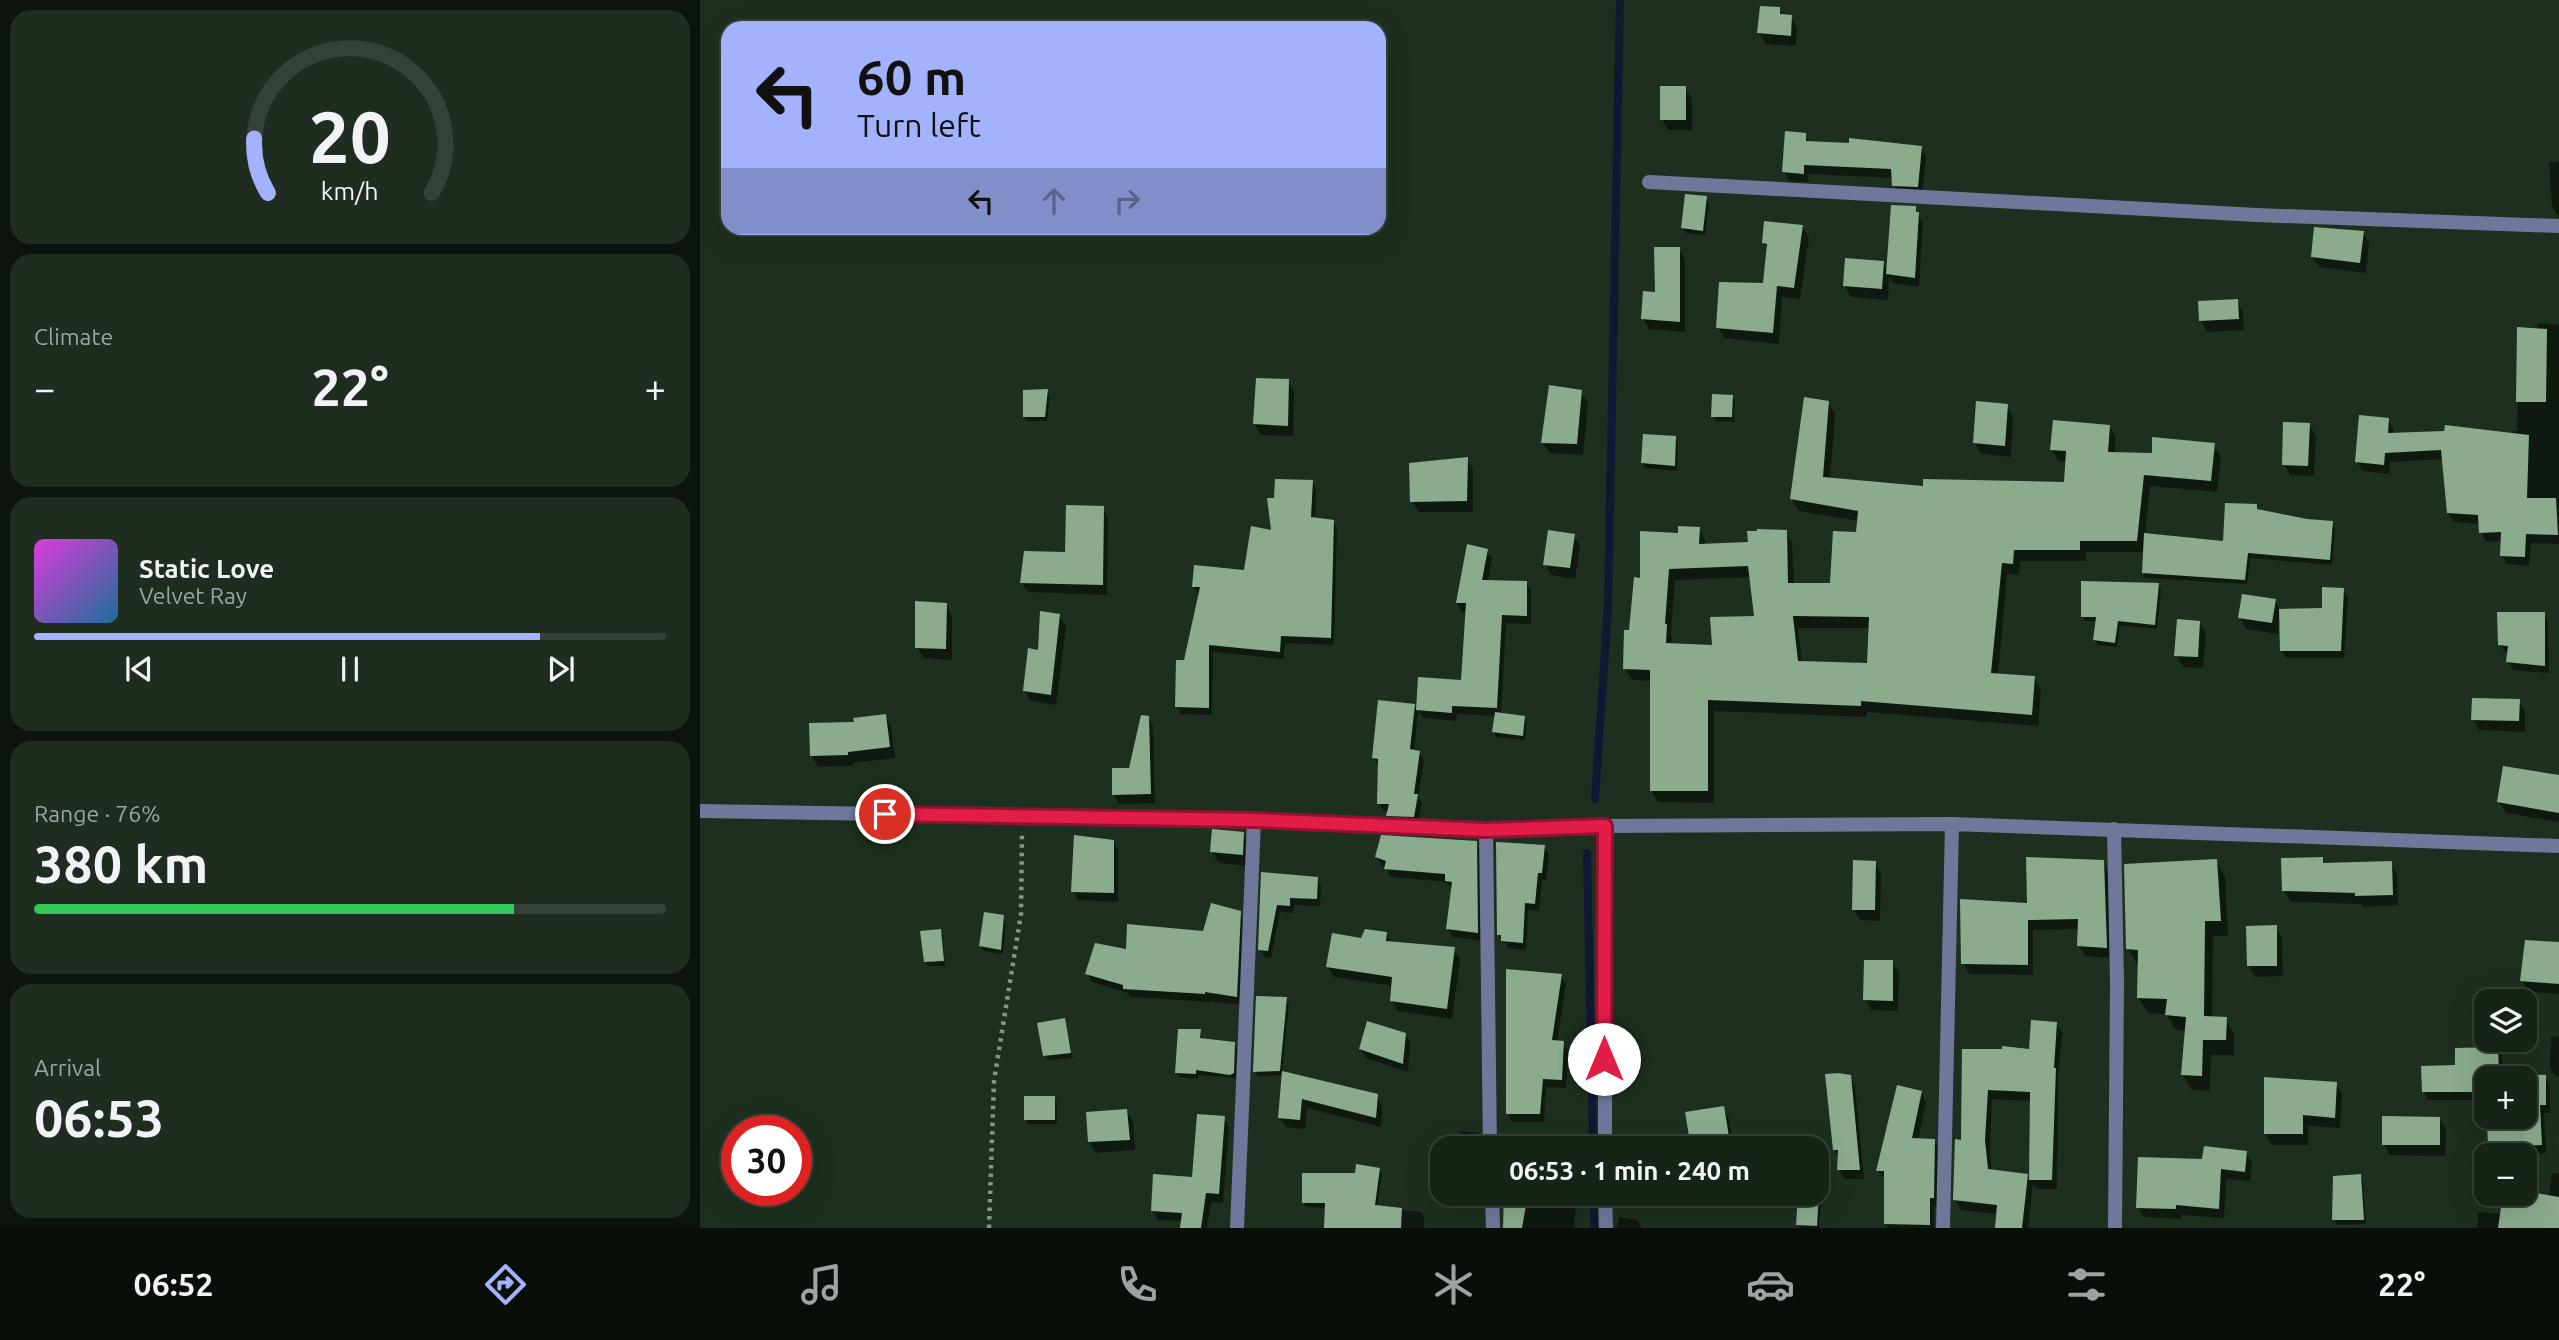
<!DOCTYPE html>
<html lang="en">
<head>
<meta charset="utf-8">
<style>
	:root { --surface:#162417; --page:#1f2c20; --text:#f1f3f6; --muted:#9ea4a1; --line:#354136; --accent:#a2b2fd }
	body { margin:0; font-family:Ubuntu,sans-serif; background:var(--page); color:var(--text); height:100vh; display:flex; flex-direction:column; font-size:26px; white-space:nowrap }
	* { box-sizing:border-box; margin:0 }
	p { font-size:23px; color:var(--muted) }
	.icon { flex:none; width:38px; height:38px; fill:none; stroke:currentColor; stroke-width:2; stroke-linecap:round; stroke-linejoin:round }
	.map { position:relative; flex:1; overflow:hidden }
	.details { display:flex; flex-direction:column; gap:10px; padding:10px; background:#0c140d; width:700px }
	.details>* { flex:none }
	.banner { position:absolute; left:21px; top:21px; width:665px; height:214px; border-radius:21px; box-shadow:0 7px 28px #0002,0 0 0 2px var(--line); background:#a2b2fd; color:#111; overflow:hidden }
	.tools { position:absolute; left:1774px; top:989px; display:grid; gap:14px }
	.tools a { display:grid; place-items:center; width:63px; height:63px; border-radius:14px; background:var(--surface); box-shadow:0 7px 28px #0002,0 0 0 2px var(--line); font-size:35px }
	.speed { position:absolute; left:21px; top:1115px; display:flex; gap:14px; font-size:35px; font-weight:700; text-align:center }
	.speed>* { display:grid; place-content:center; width:91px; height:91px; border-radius:50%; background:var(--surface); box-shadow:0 7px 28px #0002,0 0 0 2px var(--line); line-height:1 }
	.speed .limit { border:10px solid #d22; background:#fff; color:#111 }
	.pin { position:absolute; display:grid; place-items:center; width:60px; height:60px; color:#fff; margin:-30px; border:4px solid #fff; border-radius:50%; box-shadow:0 2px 7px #0007 }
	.me { position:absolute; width:77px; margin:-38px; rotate:0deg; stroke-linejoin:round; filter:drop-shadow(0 0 5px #0008) }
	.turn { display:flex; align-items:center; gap:24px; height:147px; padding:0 21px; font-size:32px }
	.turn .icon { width:91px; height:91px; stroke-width:2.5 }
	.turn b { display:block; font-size:49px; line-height:60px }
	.lanes { display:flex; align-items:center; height:66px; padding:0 21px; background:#0003; justify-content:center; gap:35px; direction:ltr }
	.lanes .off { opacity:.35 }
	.big { font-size:52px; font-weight:700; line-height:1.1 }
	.details .widget { flex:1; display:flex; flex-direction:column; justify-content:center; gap:10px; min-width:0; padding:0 24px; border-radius:21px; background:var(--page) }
	.details .dial { align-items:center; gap:0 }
	.dial svg { height:182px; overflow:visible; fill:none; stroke:var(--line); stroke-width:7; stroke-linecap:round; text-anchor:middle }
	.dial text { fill:var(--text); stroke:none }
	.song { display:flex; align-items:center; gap:21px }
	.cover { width:84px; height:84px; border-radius:10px; background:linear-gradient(135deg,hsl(300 70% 55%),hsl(200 70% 35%)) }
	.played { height:7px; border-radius:4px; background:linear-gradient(90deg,var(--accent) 80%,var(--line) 80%) }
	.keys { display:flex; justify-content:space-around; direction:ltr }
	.heat { display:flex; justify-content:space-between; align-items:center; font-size:38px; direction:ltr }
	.charge { height:10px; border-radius:5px; background:linear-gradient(90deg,#34c759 76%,var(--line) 0) }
	.trip { position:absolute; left:730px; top:1136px; width:399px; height:70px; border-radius:21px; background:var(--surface); box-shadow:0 7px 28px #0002,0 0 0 2px var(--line); font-weight:700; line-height:70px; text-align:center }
	.menu { display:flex; height:112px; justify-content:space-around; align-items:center; background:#090e09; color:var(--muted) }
	.menu .icon { width:49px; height:49px }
	.menu .on { color:var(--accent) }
	.menu b { font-size:32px; color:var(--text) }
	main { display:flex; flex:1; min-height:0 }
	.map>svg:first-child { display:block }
	.shadow { fill:#0007; fill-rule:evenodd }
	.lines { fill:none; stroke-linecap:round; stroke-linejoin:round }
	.stream { stroke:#121735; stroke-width:8 }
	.building { fill:#8aac8d; fill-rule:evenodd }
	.path { stroke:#869587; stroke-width:4.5; stroke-dasharray:3.5 5; stroke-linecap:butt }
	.minor { stroke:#6f789a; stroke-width:14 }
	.route-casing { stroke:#92132f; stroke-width:18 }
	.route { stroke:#e11d48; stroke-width:12 }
</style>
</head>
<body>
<main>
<section class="details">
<div class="widget dial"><svg viewBox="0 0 100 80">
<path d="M14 69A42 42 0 1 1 86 69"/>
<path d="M14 69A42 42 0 0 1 8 45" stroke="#a2b2fd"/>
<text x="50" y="56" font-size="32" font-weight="700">20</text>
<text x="50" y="72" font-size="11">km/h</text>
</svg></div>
<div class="widget"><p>Climate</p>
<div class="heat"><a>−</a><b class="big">22°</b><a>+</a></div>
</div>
<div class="widget">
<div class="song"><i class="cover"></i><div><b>Static Love</b><p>Velvet Ray</p></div></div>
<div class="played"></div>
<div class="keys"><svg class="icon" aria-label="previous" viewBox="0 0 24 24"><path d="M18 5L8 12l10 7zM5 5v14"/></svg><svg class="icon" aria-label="pause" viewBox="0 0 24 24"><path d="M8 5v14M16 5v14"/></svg><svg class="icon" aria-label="next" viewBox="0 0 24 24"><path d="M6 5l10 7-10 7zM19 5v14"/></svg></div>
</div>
<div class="widget"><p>Range · 76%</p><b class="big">380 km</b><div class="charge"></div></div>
<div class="widget"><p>Arrival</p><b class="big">06:53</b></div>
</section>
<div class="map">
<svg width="1859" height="1228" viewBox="0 0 1859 1228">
	<rect width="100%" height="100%" fill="#1d301f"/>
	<path class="shadow" d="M1079,9L1083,16L1091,17L1097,28L1096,46L1066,44L1059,33Z
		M985,88L992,99V130H968L962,119Z
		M1105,135L1110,143L1221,148L1226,157L1222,196L1199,195L1194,185V178L1109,174L1108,182L1089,181L1084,171Z
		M1859,161V216L1858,217L1852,206L1849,162Z
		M1006,198L1009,203L1005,235L986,233L983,228Z
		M1215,208L1223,223L1219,287L1193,283L1189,277L1188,300L1151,297L1145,286L1183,262L1188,271Z
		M1102,227L1109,238L1100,299L1082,297L1079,344L1024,338L1018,327L1064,285L1068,250L1064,243Z
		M1663,232L1669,243L1666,273L1619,267L1612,256Z
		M979,249L985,259V332L949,329L943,318Z
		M1537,301L1543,312L1544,330L1507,332L1501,321Z
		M1838,323L1859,325V544L1831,543L1829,566L1807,564L1802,555V541L1786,542L1781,532L1780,524L1754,522L1748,513L1744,459L1690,462L1689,474L1662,471L1657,461L1688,420L1694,429L1693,434L1812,435V431H1817L1819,329L1837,330Z
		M588,381L594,392L593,436L561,435L555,424Z
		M347,391L350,396L347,421H327L324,416Z
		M881,392L888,403L883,455L850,453L843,443Z
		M1032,396L1035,401L1034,422L1016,421L1013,416Z
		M1128,402L1135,414L1130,480L1225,488L1366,484L1367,462L1359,461L1352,450L1409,426L1416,438L1414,454L1453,455L1514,445L1521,457L1517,492L1450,486L1445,535L1525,543L1556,506L1559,511L1632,523L1635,528L1632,565L1550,558L1547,584L1446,578L1443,573L1444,552H1386V561H1320L1319,575L1307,574L1298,675L1334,678L1341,690L1338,726L1167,712L1166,717L1014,711V803L958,802L952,791V681L932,680L925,668L941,580L980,535L999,528L1005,540V545L1049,544L1086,531L1092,543L1094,585H1131L1157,534L1159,521L1099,511L1092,499ZM1051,577L1055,618L1013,647L973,645L971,633L975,580ZM1098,628H1171L1169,665L1102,663Z
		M1307,406L1313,417L1311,457L1281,454L1275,443Z
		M1609,425L1616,436L1614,476L1590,475L1584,464Z
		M975,438L978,443L977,471L945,468L942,463Z
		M767,459L773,470V512H719L712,501Z
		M612,482L616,489L615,519L633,522L637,529L634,645L585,643L583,659L513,652L512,715L481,714L477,707L501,594H498L493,586L546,572Z
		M403,508L408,518L407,595L328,592L322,583L367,553Z
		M874,535L880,546L875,579L851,575L845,564Z
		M768,547L787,551L792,559L788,582L826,583L831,591V624L806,623L801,715L824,717L827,722L825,740L797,737L794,732L796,716L757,714L756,721L723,718L718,711L714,751L719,752L724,760L718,798L722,803L718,824L692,823L688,816L689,811H683L678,803V765L674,758L714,706L718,712L720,679L763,682L767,611L762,612L757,603Z
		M1458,584L1461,589L1457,629L1420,625L1417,647L1398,645L1395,640L1397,621H1385L1383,616Z
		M1643,590L1648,598L1644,658H1586L1582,651L1581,625L1579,624L1578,634L1546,629L1540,618L1575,600L1580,610L1623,609Z
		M246,605L252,616V660L223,658L217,647Z
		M1844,614L1848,621L1849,673L1813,670L1808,662L1809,653L1805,652L1800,644Z
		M359,616L366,627L356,705L331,701L324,690L340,652Z
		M1499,622L1506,633L1503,668L1483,667L1476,655Z
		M1819,701L1825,712V732L1779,730L1773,719Z
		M185,715L191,726L195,758L153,763V766L118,767L112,756L156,724Z
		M448,717L453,726L455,803L419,804L414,795L431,770Z
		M1859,777V822L1806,813L1799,802Z
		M543,834L549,845L548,866L519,863L512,852Z
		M413,841L418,850V902L378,900L373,891Z
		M775,842L781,851L782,941L753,937L747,928L752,890L747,882L691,877L686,867L682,866L677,857Z
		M844,847L849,855L846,880H842L839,911L828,910L826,950L808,948L799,934Z
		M1622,859L1625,865L1691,863L1697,874L1698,905L1663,907L1661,904L1591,902L1584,891Z
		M1516,861L1525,876L1528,936H1513L1512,1018H1525L1534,1034V1055H1511L1510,1091L1492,1090L1483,1075L1487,1031L1476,1030L1466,1014L1448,1013L1439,998V965L1437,964L1428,949Z
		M1403,862L1409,873L1412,958L1385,956L1379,946V929L1333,930V975L1269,974L1263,963L1329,905Z
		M1175,863L1181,874L1180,921L1160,920L1154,909Z
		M563,874L617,879L621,886L620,906L594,905L593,913L580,912L571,958L564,957L560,949Z
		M539,913L545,922L541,1005L509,1001V1002L430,997L428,993L392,982L387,973L427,951L504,933Z
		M303,917L306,922L303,954L284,951L281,946Z
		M1576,927L1582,938L1583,976L1555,977L1549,966Z
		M240,931L243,936L245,966H228L225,961Z
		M686,933L692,943L754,949L760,959L752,1019L698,1011L692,1001L693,986L634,977L628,967L663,940Z
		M1859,944V994L1829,992L1822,981Z
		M1192,962L1199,973L1198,1011L1171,1010L1165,999Z
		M808,971L861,975L866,984L857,1042L863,1043L868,1051L866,1088L846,1087L844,1122H812L808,1114Z
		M586,999L589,1004L582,1072L677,1096L682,1106L681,1127L607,1108L605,1129L586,1127L580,1118L584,1075L558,1076L555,1071Z
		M364,1019L373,1058L348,1060L345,1055Z
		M1356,1023L1362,1033L1358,1076L1357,1189H1336L1333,1183L1328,1228H1297L1298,1214L1261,1210L1255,1200L1263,1142V1051H1331ZM1292,1099L1331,1101L1330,1181L1327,1175L1292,1171L1290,1151Z
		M500,1031L502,1040L534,1044L537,1049L536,1078L498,1075V1079L479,1077L476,1072Z
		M705,1034L710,1043L708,1072L666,1058L660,1049Z
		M1851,1036L1859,1037V1077L1855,1076L1850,1067Z
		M1797,1049L1802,1057L1803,1076L1845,1077L1850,1085V1113H1844L1846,1153L1795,1155L1790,1146L1825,1116V1078H1787V1100H1728L1724,1092L1756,1067Z
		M1149,1077L1155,1087L1164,1179H1144L1139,1169V1157L1134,1149Z
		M1636,1084L1642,1095L1640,1128L1608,1126V1145H1572L1565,1134Z
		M1221,1092L1226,1102L1218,1140L1234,1141L1240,1150L1238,1207L1234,1206V1228H1188L1185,1224L1186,1180L1178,1171Z
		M354,1098L357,1103V1124H328L325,1119Z
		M1023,1108L1029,1119L1034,1148H993L987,1114Z
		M427,1111L433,1122L435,1150L396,1153L389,1142Z
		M524,1118L529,1127L523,1203L511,1202L507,1228H482V1221L458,1220L453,1211L494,1179Z
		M1739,1118L1746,1129L1745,1156L1690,1155L1684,1144Z
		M760,1131L778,1133L781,1138L780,1148H758Z
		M1546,1152L1552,1162L1550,1181L1526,1179L1524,1218L1481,1215V1219L1444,1217L1438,1207L1504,1161Z
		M679,1169L682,1174L677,1207L721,1212L724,1217V1228H626V1208L606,1207L603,1202L656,1175Z
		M1852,1173L1859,1174V1228H1777L1778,1212L1802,1214L1805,1194L1825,1193L1849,1197Z
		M1661,1176L1663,1181L1666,1224L1637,1225L1634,1220Z
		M1116,1192L1121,1197L1119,1228H1100L1098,1225L1100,1194Z
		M806,1194H877L874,1228H803Z
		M919,1217L937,1220L942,1228H917Z"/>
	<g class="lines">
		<path class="stream" d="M895,799L908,606L920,0
			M887,853L893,1148
			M894,1194V1228"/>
	</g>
	<path class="building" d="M1060,6L1080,7V14L1092,15L1091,36L1057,33Z
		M960,86H986V120H960Z
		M1085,131L1106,133V141L1149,143V138L1222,146L1218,187L1192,186L1191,169L1104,165V174L1082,172Z
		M985,194L1007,196L1003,231L981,228Z
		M1191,205L1216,206V212H1219L1215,278L1186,274Z
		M1064,221L1103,225L1094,288L1077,286L1073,333L1016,328L1019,282L1063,283L1067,244L1062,243Z
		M1614,227L1664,231L1660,263L1611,257Z
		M954,247H980V322L941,319L943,291L955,292Z
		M1145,258L1184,261L1182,289L1143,286Z
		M1538,299L1539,319L1499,321L1498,301Z
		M1817,327L1847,329L1846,402H1816Z
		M556,378L589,379L588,426L553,424Z
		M849,385L882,390L877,444L841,443Z
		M348,389L345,417H323V390Z
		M1012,394L1033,395L1032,417H1011Z
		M1104,397L1129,401L1123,477L1223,486V479L1364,482L1366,451L1350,450L1353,420L1410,425L1408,452L1452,453V437L1515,443L1511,481L1444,475L1437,541H1380V550H1314L1313,564L1302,563L1291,673L1335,676L1332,715L1161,701V706L1008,700V791H950V670L923,669L924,630H929L934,577L940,578V531L978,533V526L1000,527L999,544L1048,542L1047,531H1057V529L1087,530L1088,583H1130L1133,531L1156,532L1158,511L1090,499ZM1048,566L1054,616L1010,617L1012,645L966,643L967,624H965L969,569ZM1093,616L1169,617L1167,663L1098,661Z
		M1276,401L1308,404L1305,446L1273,443Z
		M1659,415L1689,418L1688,433L1744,431L1745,425L1829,435L1827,498H1856L1858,535L1826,534L1825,557L1800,556L1801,532L1779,533L1778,515L1747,513L1741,450L1685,453L1684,465L1655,462Z
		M1583,422L1610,423L1608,466L1582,465Z
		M943,434L976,436L975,466L941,463Z
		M768,457L767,501L710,502L709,463Z
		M575,479L613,480L611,517L634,520L631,638L581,636L580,652L509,645V708L475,707L476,660H484L500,587H492L494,565L544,570L551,526L571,530L567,498H574Z
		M1525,503L1557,504V509L1607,519L1633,521L1630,560L1548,553L1545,580L1442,573L1444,533L1523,541Z
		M366,505L404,506L403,585L320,583L324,551L365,552Z
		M848,530L875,534L870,568L843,565Z
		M767,544L788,549L782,580L827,581V616L802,615L797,708L752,706V713L716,710L718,677L761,680L766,603H756Z
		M1381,581L1459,583L1455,625L1418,621L1415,643L1393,640L1396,617H1381Z
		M1622,587L1644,588L1641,651H1580L1579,609L1622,608Z
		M1542,594L1576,599L1572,623L1538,618Z
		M215,601L247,603L246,649L215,648Z
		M340,611L360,614L351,695L323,691L328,648L338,650Z
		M1797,612H1845V666L1806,662L1808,646L1798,645Z
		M1477,619L1500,621L1498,657L1474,656Z
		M1772,698L1820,699L1819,721L1771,720Z
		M678,700L715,704L710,749L720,751L714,794H718L714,817L686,816L689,804H677L678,759L672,758Z
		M795,712L825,716L823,736L792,732Z
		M186,714L190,747L148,752V755L110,756L109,723L154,722L153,718Z
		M441,715L449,716L451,794L412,795V768H429Z
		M1803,766L1859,775V813L1797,802Z
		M512,829L544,832L543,855L510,852Z
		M374,835L414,840V893L371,892Z
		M681,835L777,841L778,933L746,929L752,882L745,881V874L684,869L686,861L675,857Z
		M796,842L845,845L842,873H838L835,904L825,903L823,943L801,941V935H797Z
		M1326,857L1404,860L1407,948L1377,946L1378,919L1328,920V965L1261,964L1260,899L1327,903Z
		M1623,857V863L1692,861L1693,895L1655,896V893L1582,891L1581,858Z
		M1517,859L1521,921H1505L1504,1016L1527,1017L1526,1040H1503L1502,1076L1481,1075L1486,1017L1465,1015L1467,999L1437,998L1438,950L1426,949L1424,864Z
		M1153,860L1176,861L1175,910H1152Z
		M561,872L618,877L617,899L590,898V906L577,905L568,951L558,950Z
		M511,903L541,911L537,997L505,992V994L423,989V985L385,974L395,943L426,949L427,924L503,931Z
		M284,912L304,915L301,950L279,946Z
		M1577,925V966H1547L1546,926Z
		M241,929L244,961L224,962L220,931Z
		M665,929L687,932L686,941L755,947L747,1009L690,1001L692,977L626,967L632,933L661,938Z
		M1825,940L1859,942V984L1820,981Z
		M1164,960H1193V1001L1163,1000Z
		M806,969L862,974L852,1040L864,1041L862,1080L843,1079L840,1114H806Z
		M556,996L587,997L580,1071L553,1072Z
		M365,1018L371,1053L343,1056L337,1023Z
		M1331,1020L1357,1022L1354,1068H1356L1352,1180H1329L1330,1092L1288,1090L1285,1140L1288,1169L1328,1174L1322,1228H1295L1297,1205L1253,1200L1255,1139L1261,1140L1262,1049H1302V1046L1329,1049Z
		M667,1021L706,1033L703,1064L659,1049Z
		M478,1029H501L500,1038L535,1042L534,1073L530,1075L496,1070V1074L475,1073Z
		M1798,1047L1799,1074L1846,1075V1105H1840L1842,1145L1788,1147L1786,1092H1722L1721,1066L1755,1065V1048ZM1787,1078H1825V1116H1787Z
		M582,1071L678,1094L676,1118L602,1099L600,1120L578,1118Z
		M1138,1073L1151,1075L1160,1170H1137L1138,1150H1133L1125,1074Z
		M1564,1077L1637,1082L1635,1118L1603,1115V1134H1564Z
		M1197,1085L1222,1091L1212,1138L1235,1139L1234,1198H1230V1225L1184,1224V1171H1176Z
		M324,1096H355V1120H324Z
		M1024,1106L1030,1143L991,1148L985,1112Z
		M427,1109L430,1140L388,1142L386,1112Z
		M497,1114L525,1116L519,1194L506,1193L501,1228H480L482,1213L451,1211L453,1174L492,1177Z
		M1682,1116L1740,1117V1145H1682Z
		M1504,1146L1547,1151L1545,1172L1521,1169L1519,1209L1476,1205V1209L1436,1208L1438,1157L1502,1159Z
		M656,1164L680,1168L675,1205L702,1208L701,1228H624L625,1203H602V1173H655Z
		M1661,1174L1664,1220H1632L1633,1176Z
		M1825,1191L1859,1197V1228H1798L1803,1194H1825Z
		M804,1194H828L822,1228H803Z
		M1098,1194H1119L1117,1226L1096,1225Z"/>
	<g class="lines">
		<path class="path" d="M289,1228L294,1081L321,914L322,834"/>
		<path class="minor" d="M949,182L1556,215L1859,226
			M0,811L554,820L786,830L905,826L1252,824L1859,846
			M905,826V1148
			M1414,829L1417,982L1415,1228
			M786,830L790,1148
			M792,1194L793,1228
			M905,1194L906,1228
			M537,1228L554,820
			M1243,1228L1252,824"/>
	</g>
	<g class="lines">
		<defs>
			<path id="route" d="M185,814L554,820L786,830L905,826L904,1059"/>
		</defs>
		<use href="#route" class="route-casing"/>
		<use href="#route" class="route"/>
	</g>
</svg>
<div class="tools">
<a><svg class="icon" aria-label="layers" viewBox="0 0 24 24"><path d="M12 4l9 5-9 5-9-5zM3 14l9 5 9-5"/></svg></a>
<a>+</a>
<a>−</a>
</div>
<div class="speed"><div class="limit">30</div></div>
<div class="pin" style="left:185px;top:814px;background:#d93025"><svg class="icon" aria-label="arrive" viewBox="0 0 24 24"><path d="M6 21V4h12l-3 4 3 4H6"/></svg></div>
<svg class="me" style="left:904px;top:1059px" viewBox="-20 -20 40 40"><circle r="19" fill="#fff"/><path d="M0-13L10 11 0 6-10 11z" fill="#e11d48"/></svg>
<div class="trip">06:53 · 1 min · 240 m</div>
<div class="banner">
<div class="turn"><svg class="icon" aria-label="left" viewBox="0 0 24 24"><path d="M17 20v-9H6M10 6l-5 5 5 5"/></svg><div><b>60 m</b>Turn left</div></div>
<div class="lanes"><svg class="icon" aria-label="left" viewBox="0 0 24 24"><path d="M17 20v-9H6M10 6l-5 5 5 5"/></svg><svg class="icon off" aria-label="ahead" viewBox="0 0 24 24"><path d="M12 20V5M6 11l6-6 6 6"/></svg><svg class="icon off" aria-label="right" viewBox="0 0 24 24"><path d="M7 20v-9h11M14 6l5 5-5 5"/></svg></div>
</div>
</div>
</main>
<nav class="menu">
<b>06:52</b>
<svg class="icon on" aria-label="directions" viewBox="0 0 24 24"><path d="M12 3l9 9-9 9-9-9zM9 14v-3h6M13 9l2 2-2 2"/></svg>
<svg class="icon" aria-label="music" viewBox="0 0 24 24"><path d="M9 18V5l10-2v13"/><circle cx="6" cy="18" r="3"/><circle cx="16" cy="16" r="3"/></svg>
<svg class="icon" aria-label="phone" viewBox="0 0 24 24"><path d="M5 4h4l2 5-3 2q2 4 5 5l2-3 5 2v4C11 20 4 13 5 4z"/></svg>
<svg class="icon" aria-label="climate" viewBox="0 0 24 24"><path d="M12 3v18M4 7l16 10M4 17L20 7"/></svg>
<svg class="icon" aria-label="car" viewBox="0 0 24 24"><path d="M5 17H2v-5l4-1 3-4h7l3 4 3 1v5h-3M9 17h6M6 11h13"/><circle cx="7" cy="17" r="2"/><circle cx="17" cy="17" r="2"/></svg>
<svg class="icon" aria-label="filters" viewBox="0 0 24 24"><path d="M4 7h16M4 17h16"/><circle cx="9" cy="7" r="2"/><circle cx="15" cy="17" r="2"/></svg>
<b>22°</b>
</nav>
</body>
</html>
